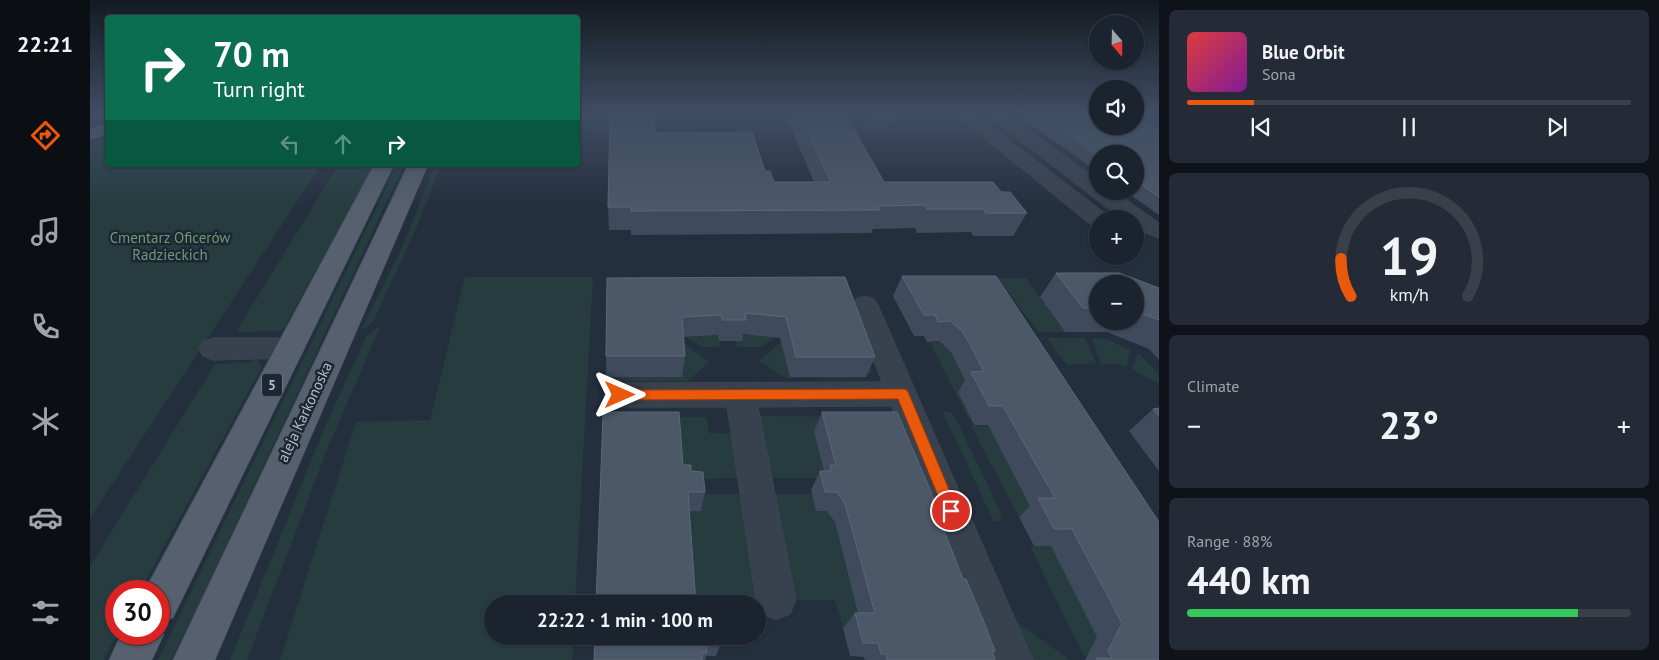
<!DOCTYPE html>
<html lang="en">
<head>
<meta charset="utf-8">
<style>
	:root { --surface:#1b232e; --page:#242b36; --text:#f1f3f6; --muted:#a0a4aa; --line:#39404a; --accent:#ea580c }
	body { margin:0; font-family:"PT Sans",sans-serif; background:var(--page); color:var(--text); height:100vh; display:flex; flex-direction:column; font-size:19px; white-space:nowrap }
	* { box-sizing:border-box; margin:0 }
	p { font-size:16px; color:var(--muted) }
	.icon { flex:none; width:28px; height:28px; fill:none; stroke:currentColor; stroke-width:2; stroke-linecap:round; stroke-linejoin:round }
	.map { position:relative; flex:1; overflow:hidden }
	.sheet { display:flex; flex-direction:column; gap:10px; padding:10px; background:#0f1319; width:500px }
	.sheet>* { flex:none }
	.hud { position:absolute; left:15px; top:15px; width:475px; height:152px; border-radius:5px; box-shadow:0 1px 4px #0004,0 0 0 1px var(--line); background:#0b6e4f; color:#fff; overflow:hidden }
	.needle { width:32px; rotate:160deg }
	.fabs { position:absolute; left:999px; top:15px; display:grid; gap:10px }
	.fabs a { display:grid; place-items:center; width:55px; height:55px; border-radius:50%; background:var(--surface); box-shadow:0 1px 4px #0004,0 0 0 1px var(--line); font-size:25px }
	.speed { position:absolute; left:15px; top:580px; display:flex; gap:10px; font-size:25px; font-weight:700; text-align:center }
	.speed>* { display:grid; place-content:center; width:65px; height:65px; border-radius:50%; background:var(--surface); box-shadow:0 1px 4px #0004,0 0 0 1px var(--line); line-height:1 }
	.speed .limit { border:8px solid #d22; background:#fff; color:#111 }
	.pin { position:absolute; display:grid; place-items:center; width:42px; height:42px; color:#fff; margin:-21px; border:2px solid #fff; border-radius:50%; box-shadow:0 1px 5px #0007 }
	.me { position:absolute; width:55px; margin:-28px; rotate:90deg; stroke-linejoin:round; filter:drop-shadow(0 0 4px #0008) }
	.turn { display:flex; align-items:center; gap:18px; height:105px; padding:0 25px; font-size:22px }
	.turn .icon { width:65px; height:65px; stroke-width:2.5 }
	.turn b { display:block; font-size:35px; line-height:42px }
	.lanes { display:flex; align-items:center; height:48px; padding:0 25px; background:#0003; justify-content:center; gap:25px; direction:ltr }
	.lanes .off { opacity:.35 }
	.big { font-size:38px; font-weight:800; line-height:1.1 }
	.sheet .widget { flex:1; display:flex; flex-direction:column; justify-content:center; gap:8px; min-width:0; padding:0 18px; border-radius:8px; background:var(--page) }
	.sheet .dial { align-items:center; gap:0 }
	.dial svg { height:130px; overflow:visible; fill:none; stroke:var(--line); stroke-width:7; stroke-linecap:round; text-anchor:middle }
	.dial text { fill:var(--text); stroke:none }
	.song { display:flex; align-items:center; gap:15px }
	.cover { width:60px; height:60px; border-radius:8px; background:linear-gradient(135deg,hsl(0 70% 55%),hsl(290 70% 35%)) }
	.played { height:5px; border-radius:2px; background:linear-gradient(90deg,var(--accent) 15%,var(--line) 15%) }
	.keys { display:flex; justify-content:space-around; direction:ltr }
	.heat { display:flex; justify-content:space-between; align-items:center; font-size:28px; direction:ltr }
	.charge { height:8px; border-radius:4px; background:linear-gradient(90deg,#34c759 88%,var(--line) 0) }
	.trip { position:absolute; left:394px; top:595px; width:282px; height:50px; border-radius:25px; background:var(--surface); box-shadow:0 1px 4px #0004,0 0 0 1px var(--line); font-weight:800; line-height:50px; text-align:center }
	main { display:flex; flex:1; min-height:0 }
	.menu { display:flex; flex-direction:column; width:90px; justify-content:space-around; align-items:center; background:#0b0e12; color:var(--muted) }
	.menu .icon { width:35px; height:35px }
	.menu .on { color:var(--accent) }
	.menu b { font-size:22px; color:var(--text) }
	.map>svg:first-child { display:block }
	.green { fill:#263c3f }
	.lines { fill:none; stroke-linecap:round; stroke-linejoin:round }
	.minor-casing { stroke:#414a57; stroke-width:1 }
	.major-casing { stroke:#414a57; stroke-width:1 }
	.minor { fill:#38414e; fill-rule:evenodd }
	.major { fill:#56606e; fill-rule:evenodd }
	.wall { fill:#3f4b5c; fill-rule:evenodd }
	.building { fill:#4b5868; stroke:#5c6777 }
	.route { fill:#ea580c; stroke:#983908 }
	.labels { text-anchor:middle; stroke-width:5; stroke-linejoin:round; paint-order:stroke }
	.shield { fill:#1d2633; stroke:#878f9c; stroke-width:1 }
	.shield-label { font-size:14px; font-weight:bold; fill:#b4bcc9 }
	.park-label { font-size:15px; fill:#6b9a76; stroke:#1d2633 }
	.street-label { font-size:15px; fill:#b4bcc9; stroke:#1d2633 }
</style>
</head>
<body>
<main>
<nav class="menu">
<b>22:21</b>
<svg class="icon on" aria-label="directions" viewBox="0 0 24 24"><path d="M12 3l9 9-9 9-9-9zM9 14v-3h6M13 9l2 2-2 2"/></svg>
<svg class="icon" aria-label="music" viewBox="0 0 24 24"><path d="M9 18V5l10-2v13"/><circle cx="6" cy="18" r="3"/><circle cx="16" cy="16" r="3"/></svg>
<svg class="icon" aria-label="phone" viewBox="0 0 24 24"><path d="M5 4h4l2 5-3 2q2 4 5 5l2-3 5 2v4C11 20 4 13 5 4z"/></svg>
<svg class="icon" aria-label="climate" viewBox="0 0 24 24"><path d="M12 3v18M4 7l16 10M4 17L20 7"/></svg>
<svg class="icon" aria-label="car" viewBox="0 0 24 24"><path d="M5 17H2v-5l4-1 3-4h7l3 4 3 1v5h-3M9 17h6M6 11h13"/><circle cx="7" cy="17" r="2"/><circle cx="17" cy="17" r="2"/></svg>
<svg class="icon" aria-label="filters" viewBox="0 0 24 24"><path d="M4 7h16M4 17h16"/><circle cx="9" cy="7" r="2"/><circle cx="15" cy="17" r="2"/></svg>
</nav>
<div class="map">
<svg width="1069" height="660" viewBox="0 0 1069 660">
	<rect width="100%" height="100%" fill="#242f3e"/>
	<path class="green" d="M17,135L18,165H231L0,518V142Z
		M248,165H285L192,331L146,332Z
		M307,165H314L112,597L81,660H68Z
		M345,165H351L325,231L283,322L275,329L272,328L313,245Z
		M375,277H503L485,604H402V636H484L482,660H190L266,422L340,420Z
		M908,278H936L975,332H948Z
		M291,325L238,447L157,660H140L235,427L276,337Z
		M628,335L630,347H612L596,337Z
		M651,335H683L684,337L673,347H647L646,341Z
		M957,338H995L1006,363L977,365Z
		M1002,338L1018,340L1041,350L1036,367L1026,364H1011Z
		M587,339L620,362L597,381H516V377L591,375Z
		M693,340L779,361L782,373L773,378H695L669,361Z
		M840,342H853L857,349L862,351L877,384L873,403L881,418H878Z
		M1048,353L1069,374V384L1042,369Z
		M166,357L172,367L50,591H26L27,634L13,660H0V566L125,364L163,362Z
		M852,410L862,413L866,419L911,513L910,521L904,522Z
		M517,416L617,417L619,433L646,434L653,478L590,479Z
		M667,416L793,417L735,478H675Z
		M901,425L908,444L947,516L929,517L881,426Z
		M610,494H656L673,600H622V604H599L593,511L611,510Z
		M678,494H722L726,511H744C751,551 761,590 775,628H753L745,600H697Z
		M940,546H963L1009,636L1005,641L1012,656H994Z
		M921,618L980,660H939Z"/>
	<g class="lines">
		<defs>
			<path id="minor" d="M786,114H805C798,124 790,134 777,131L774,127Z
				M865,114H885L1016,214L1019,219H1008V226L1000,224Z
				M896,114H917L1008,180V191H1024L1069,223V238L1045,229V219H1032Z
				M775,296L784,299L788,305L943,660H901L801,406L668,407L706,600L700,614L686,620L672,614L666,600L637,407H530L519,404L515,395L519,386L530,383L792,382L762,305L766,299Z
				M123,338H201L211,341L215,348L211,355L201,358L123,360L113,356L109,349L113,342Z"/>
			<path id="major" d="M18,123V134L0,140V128Z
				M284,165H304L83,618L69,624L74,634L62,660H19L31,634H69V591L55,590Z
				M318,165H338L125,660H83Z"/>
		</defs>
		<use href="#minor" class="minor-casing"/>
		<use href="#major" class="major-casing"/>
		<use href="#minor" class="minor"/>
		<use href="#major" class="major"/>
	</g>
	<path class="wall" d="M699,114H755L794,182L911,192L937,213L923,236H883L881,232L827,233L825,228L783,229L781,233L541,235V230H519L518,207L565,133L675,171L684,182H724L698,120Z
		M926,114H1008L1069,130V215L1035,191H1045V154H1008V172Z
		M966,273H1029L1069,288V360L1059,349L1017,332H975L950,297ZM1008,284H1045V321H1008Z
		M812,276H906L1069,660H995L1007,637L961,546H944L929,517L940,506L898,425H884L868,392L875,380L861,352L849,341L837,342L834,336H824L803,296Z
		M755,277L785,357L776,377H700L690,338L653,334L652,341H629L628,335L593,337L595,356L592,377H516V356L517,278Z
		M1069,408V471L1039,431L1063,409Z
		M732,412L853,520L851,522L873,579L905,651L903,653L905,660H775L774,657L760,656L753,628L765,613H768L745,522L737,511H726L721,490L730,471H734L724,432Z
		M593,465L601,471L615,492L611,511H599Z
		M505,636L631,643L626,656H616L615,660H504Z"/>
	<path class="building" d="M520,114H563L565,133L662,132L675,171H680L684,182H741L709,114H755L794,182H903L911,192H920L937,213H896L893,209H837L835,205L788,206L790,210L541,211V207H518Z
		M947,114H1008V126H1045V116L1069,130V197L1045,180V154H1008V155Z
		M966,273H1029L1069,288V320L1045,311V284H1008V308H993Z
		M812,276H906L1069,522V660H1007L1006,658H1022L1018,651L1032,623L982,529H964L948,498H965L913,406H899L881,372L894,371L873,332L860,321L848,322L845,315H834Z
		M755,277L785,357H706L696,317L655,313L656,320H632L631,315L592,317L595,356H516L517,278Z
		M1069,408V416L1063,409Z
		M524,412H589L593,465H601V471L613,472L615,492H598L606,604H506L513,415Z
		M732,412H807L853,520H850L873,579H876L894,622L905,651H902L905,660H797L796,654H791L788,643H773L765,613H785L755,504L747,492H735L730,471H741L740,465H746Z
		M505,636H630L631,643H616L617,653H612V660H504Z"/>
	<linearGradient id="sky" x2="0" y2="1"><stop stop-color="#141a22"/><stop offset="0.55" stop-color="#3f4d63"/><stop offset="1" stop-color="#3f4d63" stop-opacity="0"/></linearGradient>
	<rect width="1069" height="207" fill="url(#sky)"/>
	<path class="route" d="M813,389L817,390L819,394L868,511L866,515L861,518L856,515L808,399L530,400L526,398L524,395L526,391L530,390Z"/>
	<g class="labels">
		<rect class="shield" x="172" y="373.5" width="20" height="23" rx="4"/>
		<g class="shield-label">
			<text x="182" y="390">5</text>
		</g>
		<g class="park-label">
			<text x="80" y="243">Cmentarz Oficerów<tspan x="80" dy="17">Radzieckich</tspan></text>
		</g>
		<g class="street-label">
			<text transform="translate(215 412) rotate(-65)" y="5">aleja Karkonoska</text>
		</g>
	</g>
</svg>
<div class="fabs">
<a><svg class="needle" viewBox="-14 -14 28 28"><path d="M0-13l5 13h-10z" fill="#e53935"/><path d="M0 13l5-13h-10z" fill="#a0a4aa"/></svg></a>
<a><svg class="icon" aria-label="sound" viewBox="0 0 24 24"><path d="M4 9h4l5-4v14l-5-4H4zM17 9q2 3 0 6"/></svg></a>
<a><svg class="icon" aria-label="search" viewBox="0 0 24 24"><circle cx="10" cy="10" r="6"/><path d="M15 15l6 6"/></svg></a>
<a>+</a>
<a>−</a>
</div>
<div class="speed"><div class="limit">30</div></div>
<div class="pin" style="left:861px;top:511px;background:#d93025"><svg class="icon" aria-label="arrive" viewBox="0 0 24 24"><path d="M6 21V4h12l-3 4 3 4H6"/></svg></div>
<svg class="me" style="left:530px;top:395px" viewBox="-20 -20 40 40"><path d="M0-17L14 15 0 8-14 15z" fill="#ea580c" stroke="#fff" stroke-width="4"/></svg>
<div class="trip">22:22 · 1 min · 100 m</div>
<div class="hud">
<div class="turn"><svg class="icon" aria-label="right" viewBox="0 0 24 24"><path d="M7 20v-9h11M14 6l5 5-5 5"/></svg><div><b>70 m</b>Turn right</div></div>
<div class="lanes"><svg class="icon off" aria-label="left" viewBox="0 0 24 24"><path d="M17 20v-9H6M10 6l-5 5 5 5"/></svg><svg class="icon off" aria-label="ahead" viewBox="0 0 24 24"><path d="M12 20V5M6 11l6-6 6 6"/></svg><svg class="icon" aria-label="right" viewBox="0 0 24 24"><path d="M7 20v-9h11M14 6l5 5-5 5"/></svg></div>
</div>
</div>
<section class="sheet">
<div class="widget">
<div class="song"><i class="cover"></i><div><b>Blue Orbit</b><p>Sona</p></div></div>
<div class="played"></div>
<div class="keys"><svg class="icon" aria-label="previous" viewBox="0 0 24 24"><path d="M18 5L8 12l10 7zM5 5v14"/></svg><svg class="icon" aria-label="pause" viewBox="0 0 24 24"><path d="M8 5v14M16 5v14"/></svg><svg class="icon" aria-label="next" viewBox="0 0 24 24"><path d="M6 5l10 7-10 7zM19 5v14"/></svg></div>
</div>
<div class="widget dial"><svg viewBox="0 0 100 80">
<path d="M14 69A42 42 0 1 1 86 69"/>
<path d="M14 69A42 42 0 0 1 8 46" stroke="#ea580c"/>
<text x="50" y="56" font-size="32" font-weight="700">19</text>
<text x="50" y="72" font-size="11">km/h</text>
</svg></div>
<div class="widget"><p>Climate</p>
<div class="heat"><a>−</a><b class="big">23°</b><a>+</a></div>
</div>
<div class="widget"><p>Range · 88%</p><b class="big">440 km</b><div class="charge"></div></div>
</section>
</main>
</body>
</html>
